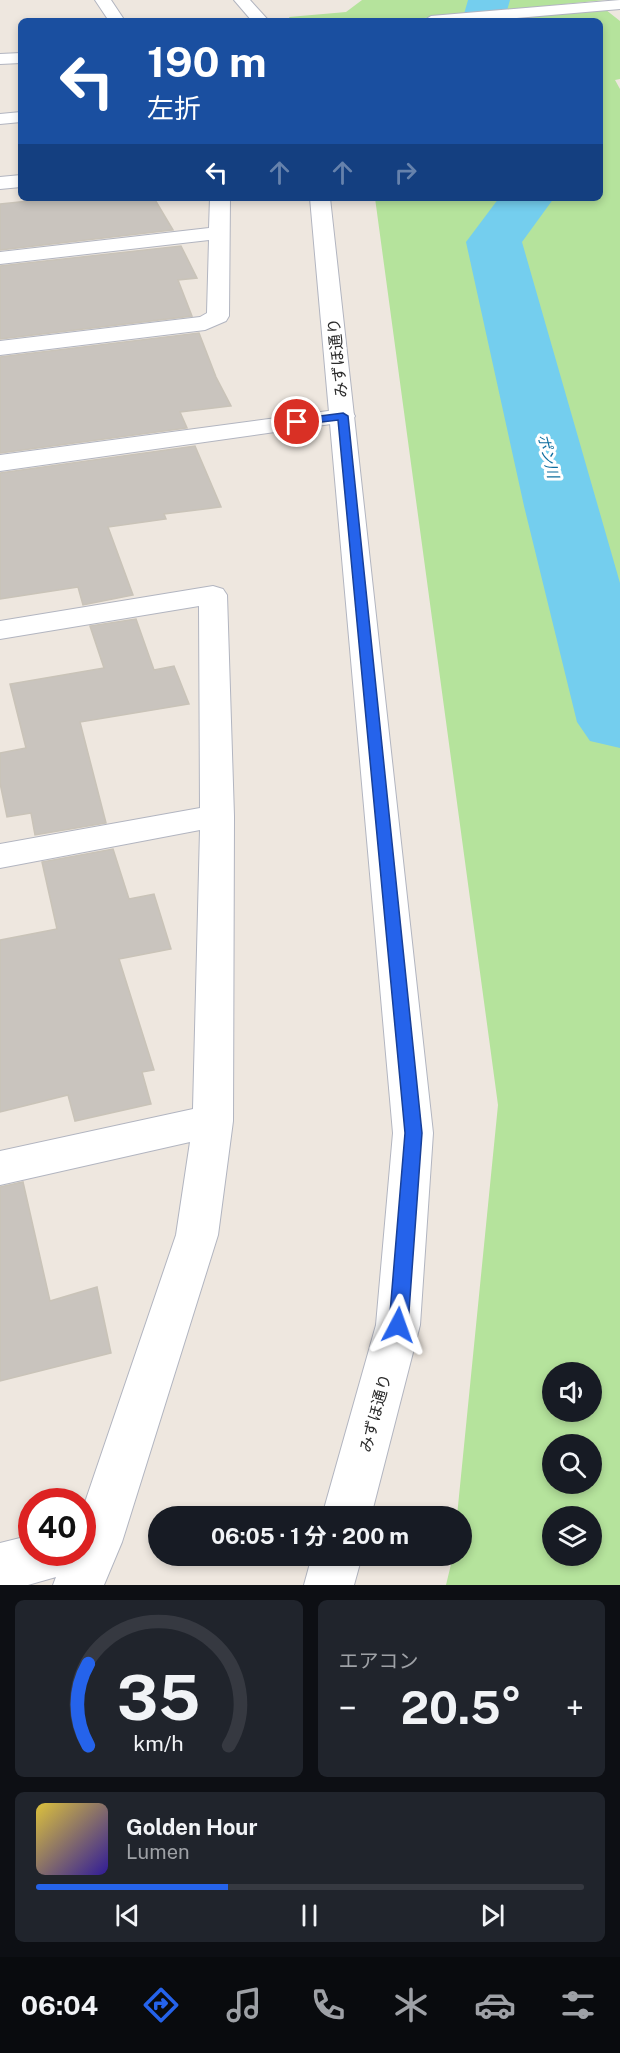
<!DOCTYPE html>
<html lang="ja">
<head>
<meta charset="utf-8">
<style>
	:root { --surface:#171b24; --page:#20242c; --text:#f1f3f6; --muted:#9ea1a6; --line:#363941; --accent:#2563eb }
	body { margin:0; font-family:"Public Sans","Noto Sans JP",sans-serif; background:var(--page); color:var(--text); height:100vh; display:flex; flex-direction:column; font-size:22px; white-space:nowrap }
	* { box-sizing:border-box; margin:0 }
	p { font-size:20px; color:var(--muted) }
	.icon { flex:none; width:33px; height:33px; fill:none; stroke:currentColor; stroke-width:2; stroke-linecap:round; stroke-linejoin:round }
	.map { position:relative; height:1585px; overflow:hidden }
	.panel { display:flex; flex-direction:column; gap:15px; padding:15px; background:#0d0f14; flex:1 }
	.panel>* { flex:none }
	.banner { position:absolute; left:18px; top:18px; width:585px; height:183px; border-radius:9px; box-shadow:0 3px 9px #0003; background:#1a4fa0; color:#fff; overflow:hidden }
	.fabs { position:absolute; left:542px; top:1362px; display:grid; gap:12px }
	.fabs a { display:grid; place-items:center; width:60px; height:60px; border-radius:50%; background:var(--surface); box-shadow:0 3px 9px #0003; font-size:30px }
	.speed { position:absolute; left:18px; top:1488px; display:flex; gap:12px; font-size:30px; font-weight:700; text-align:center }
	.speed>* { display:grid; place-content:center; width:78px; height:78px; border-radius:50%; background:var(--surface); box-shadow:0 3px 9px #0003; line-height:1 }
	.speed .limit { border:9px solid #d22; background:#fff; color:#111 }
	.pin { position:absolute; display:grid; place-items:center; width:51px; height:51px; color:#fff; margin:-26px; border:3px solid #fff; border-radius:50%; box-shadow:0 2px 6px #0007 }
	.me { position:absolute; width:66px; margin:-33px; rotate:4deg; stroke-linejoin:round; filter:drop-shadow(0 0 4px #0008) }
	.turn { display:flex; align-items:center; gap:21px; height:126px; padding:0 30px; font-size:27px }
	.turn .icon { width:78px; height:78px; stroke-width:2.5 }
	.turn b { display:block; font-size:42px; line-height:51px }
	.lanes { display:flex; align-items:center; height:57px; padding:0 30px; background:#0003; justify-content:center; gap:30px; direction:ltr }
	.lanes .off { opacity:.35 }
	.big { font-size:45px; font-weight:700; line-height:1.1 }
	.panel .widget { flex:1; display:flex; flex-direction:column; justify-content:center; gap:9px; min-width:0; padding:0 21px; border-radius:9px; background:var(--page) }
	.panel .dial { align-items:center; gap:0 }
	.dial svg { height:156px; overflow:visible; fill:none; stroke:var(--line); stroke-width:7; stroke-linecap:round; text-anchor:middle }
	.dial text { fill:var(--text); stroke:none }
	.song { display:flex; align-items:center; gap:18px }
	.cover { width:72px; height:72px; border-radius:9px; background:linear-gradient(135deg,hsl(50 70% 55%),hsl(250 70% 35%)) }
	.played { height:6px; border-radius:3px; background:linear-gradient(90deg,var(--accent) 35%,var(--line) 35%) }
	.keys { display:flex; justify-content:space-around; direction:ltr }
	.heat { display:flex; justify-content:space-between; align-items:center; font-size:33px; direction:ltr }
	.panel .tiles { flex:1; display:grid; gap:15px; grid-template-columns:1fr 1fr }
	.widget:last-child { grid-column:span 2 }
	.trip { position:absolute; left:148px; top:1506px; width:324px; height:60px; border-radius:30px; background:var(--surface); box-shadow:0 3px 9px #0003; font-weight:700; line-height:60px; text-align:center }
	.menu { display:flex; height:96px; justify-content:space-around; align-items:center; background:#090b0e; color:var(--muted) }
	.menu .icon { width:42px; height:42px }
	.menu .selected { color:var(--accent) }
	.menu b { font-size:27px; color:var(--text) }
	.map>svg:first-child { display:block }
	.green { fill:#b5e39c; fill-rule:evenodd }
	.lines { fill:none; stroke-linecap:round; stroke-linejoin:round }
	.river { fill:#74ceee; fill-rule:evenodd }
	.building { fill:#c9c4be; stroke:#c9c3b8; stroke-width:1.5 }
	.minor-casing { stroke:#b2b5c0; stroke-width:2 }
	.tertiary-casing { stroke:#b2b5c0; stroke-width:2 }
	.minor { fill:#fff; fill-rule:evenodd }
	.tertiary { fill:#fff; fill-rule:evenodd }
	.route { fill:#2563eb; stroke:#184099; stroke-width:1.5 }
	.labels { text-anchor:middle; stroke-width:6; stroke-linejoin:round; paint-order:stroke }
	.far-water-label { font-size:15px; font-style:italic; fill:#0f6d9e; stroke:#fff }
	.street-label { font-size:16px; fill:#2c2c2c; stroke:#fff }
</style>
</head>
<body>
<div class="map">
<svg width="620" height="1585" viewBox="0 0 620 1585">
	<rect width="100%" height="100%" fill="#eee7df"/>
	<path class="green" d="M362,0H605L394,21H291L289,17L346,12Z
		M601,6L620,21V79L615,80L620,89V1585H446L453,1556H462V1516H457L498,1105L375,198H600V21H431ZM552,1372H591V1412H552ZM552,1444H591V1484H552ZM552,1516H591V1556H552Z"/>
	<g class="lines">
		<path class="river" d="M468,0H510L504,21H462Z
			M499,198H554L522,242L620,583V748L590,741L577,722L524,506L466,242Z"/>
	</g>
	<path class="building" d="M58,198H154L173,230L0,250V204Z
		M181,246L197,278L178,280L192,316L0,339V266Z
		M199,333L216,377L231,406L180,412L187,428L0,453V357Z
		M195,446L221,507L164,514L166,519L108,527L133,595L83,605L78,587L0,599V473Z
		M136,619L154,670L174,666L189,704L80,722L106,823L35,835L31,813L7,817L0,783V753L26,748L10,684L104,668L90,626Z
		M113,849L129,899L154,894L171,949L119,959L154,1070L142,1072L151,1104L75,1121L68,1095L0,1112V940L57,929L42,862Z
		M23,1182L50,1301L97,1287L111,1353L0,1381V1187Z"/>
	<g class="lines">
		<defs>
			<path id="minor" d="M95,0H111L125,21H109Z
				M21,112V122L0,124V114Z
				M21,175V187L0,189V177Z
				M210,198H230L229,316L226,321L205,330L0,355V341L200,317L207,313L209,240L0,264V252L209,228Z
				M343,409L352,411L355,416L352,421L0,471V455Z
				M213,586L223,589L227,595L234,816L233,1121L218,1235L122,1542L104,1585H53L56,1577L28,1585H0V1543L32,1535V1552H82V1511L176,1235L190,1142L0,1185V1151L193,1109L200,830L0,868V844L200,808L199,606L0,639V621Z"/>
			<path id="tertiary" d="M234,0H250L269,21H252Z
				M620,0V9L483,21H423L431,16Z
				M21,53V63L0,64V54Z
				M310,198H330L433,1133L420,1325L371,1516H322L376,1325L393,1133Z
				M312,1556H362L354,1585H304Z"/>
		</defs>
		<use href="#minor" class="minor-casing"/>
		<use href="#tertiary" class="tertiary-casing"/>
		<use href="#minor" class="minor"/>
		<use href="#tertiary" class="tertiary"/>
	</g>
	<path class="route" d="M343,413L348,416L422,1133L408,1325L405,1331L398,1333L392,1331L389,1325L405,1133L338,420L297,425L292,422L297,419Z"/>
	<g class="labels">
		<g class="far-water-label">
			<text transform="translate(548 456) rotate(76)" y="5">ポン川</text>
		</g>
		<g class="street-label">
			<text transform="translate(337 358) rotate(-96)" y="6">みずほ通り</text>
			<text transform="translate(375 1413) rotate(-75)" y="6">みずほ通り</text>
		</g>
	</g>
</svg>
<div class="fabs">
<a><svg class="icon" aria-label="sound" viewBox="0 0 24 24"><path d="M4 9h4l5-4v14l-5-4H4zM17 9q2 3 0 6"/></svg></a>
<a><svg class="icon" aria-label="search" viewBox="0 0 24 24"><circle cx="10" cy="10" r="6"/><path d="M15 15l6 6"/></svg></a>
<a><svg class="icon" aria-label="layers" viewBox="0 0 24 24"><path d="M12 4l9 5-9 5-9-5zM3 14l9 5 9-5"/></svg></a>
</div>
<div class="speed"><div class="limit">40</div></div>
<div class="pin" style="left:297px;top:422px;background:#d93025"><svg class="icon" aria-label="arrive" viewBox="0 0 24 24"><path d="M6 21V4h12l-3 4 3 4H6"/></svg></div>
<svg class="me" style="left:398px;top:1325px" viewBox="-20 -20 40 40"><path d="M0-17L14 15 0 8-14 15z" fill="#2563eb" stroke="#fff" stroke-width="4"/></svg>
<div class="trip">06:05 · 1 分 · 200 m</div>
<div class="banner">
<div class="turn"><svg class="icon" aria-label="left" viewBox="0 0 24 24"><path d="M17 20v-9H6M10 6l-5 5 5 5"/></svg><div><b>190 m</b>左折</div></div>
<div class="lanes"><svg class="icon" aria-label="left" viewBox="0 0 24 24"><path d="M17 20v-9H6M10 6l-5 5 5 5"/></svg><svg class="icon off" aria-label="ahead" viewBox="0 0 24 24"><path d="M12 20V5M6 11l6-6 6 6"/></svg><svg class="icon off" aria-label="ahead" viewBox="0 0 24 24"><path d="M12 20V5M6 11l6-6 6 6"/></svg><svg class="icon off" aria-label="right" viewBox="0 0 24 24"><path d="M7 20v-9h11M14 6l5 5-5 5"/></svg></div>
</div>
</div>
<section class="panel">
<div class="tiles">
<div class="widget dial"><svg viewBox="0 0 100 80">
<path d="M14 69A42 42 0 1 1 86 69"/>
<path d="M14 69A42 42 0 0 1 14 27" stroke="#2563eb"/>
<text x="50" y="56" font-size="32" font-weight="700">35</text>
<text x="50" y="72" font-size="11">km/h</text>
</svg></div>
<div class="widget"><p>エアコン</p>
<div class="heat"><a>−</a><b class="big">20.5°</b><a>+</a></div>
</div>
<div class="widget">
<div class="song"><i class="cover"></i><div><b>Golden Hour</b><p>Lumen</p></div></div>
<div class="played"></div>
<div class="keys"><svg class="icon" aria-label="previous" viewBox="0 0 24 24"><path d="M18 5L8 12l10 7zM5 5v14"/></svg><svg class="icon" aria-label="pause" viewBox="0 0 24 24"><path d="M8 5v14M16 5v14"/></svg><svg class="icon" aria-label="next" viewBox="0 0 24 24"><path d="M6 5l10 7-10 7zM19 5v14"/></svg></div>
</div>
</div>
</section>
<nav class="menu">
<b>06:04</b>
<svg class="icon selected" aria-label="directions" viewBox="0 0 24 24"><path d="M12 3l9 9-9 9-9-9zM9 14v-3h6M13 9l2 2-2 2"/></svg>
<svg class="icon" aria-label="music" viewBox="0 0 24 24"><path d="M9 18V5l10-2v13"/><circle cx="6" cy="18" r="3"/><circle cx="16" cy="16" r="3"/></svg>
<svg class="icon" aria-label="phone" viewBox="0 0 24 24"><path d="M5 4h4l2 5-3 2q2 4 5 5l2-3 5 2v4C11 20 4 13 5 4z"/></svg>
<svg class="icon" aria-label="climate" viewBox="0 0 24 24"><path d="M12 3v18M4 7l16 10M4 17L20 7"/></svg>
<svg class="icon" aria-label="car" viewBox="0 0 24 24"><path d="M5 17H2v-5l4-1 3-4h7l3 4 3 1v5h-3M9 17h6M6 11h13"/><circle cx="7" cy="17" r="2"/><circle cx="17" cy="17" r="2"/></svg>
<svg class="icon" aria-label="filters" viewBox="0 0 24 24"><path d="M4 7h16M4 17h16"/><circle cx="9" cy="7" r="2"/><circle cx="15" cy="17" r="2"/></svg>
</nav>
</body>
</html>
